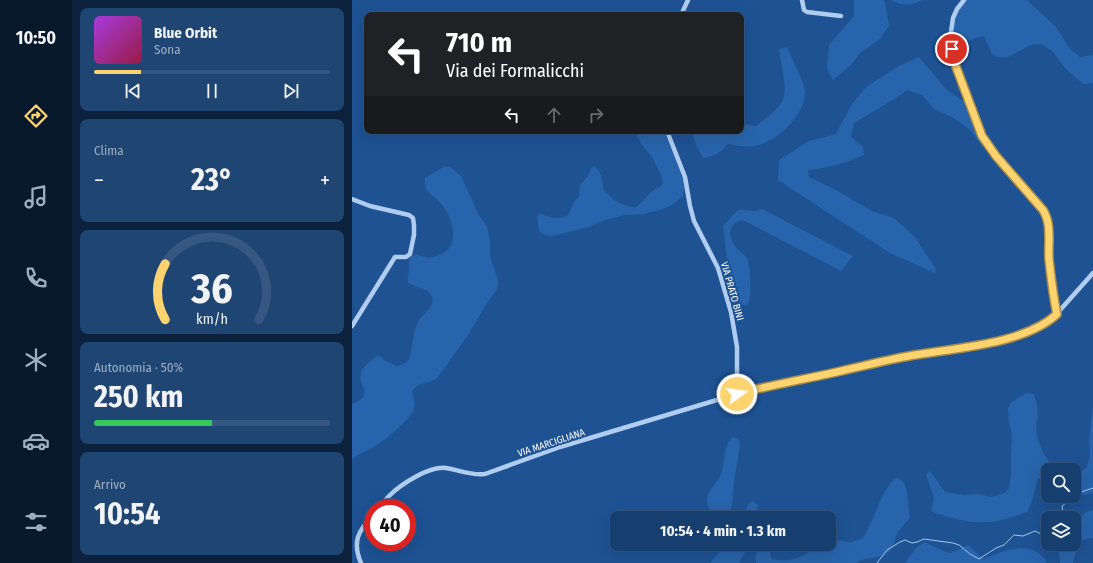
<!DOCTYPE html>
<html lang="it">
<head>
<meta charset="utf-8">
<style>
	:root { --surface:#163e6e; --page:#1f4573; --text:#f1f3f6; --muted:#9eaec2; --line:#355781; --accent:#fcd36f }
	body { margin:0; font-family:"Fira Sans Condensed",sans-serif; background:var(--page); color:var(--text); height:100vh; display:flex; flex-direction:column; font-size:15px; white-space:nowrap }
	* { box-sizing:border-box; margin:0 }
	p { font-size:13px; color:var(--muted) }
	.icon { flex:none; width:22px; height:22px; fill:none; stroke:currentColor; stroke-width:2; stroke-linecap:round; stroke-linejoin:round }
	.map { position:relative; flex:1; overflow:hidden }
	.panel { display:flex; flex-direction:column; gap:8px; padding:8px; background:#0c223c; width:280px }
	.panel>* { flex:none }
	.hud { position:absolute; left:12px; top:12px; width:380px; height:122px; border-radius:8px; box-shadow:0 4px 16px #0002,0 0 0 1px var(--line); background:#202124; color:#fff; overflow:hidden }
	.tools { position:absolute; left:689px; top:463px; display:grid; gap:8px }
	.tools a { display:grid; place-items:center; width:40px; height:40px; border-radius:8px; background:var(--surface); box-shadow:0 4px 16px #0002,0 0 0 1px var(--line); font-size:20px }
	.speed { position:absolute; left:12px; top:499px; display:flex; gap:8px; font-size:20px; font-weight:700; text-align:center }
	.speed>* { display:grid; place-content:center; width:52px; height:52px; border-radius:50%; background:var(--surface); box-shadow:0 4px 16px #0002,0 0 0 1px var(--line); line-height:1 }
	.speed .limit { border:6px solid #d22; background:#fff; color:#111 }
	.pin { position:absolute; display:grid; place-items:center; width:34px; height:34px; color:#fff; margin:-17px; border:2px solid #fff; border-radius:50%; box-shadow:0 1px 4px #0007 }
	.me { position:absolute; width:44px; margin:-22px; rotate:76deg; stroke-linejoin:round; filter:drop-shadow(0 0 3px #0008) }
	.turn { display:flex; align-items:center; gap:14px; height:84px; padding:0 16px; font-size:18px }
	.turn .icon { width:52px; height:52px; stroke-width:2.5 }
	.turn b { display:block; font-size:28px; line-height:34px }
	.lanes { display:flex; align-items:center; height:38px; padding:0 16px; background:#0003; justify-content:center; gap:20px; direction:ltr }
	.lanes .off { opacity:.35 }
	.big { font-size:30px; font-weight:700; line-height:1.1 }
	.panel .tile { flex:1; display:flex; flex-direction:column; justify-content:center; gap:6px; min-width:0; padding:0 14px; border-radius:8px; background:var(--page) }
	.panel .dial { align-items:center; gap:0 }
	.dial svg { height:104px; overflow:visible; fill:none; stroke:var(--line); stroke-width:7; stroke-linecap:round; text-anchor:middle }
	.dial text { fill:var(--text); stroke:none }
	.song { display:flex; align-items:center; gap:12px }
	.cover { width:48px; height:48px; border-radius:6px; background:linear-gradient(135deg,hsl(280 70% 55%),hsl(340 70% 35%)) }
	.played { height:4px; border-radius:2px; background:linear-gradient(90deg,var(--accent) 20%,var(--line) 20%) }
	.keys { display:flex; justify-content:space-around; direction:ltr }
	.heat { display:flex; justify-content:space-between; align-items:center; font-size:22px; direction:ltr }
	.charge { height:6px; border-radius:3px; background:linear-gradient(90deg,#34c759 50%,var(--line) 0) }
	.trip { position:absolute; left:258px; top:511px; width:226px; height:40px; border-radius:8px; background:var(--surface); box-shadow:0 4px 16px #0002,0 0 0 1px var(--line); font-weight:700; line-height:40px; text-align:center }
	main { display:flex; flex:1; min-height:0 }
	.dock { display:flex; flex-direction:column; width:72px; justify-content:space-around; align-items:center; background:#09192c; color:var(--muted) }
	.dock .icon { width:28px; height:28px }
	.dock .selected { color:var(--accent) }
	.dock b { font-size:18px; color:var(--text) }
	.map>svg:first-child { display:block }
	.green { fill:#2864ab }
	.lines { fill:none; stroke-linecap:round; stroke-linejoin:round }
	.stream { stroke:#a3c7f0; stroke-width:1 }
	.minor { stroke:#b0ccee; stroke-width:4.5 }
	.route-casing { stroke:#a48948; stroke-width:10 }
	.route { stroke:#fcd36f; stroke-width:7 }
	.labels { text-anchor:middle; stroke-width:4; stroke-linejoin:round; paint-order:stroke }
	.street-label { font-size:10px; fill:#fff; stroke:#1e5293 }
</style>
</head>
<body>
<main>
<nav class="dock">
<b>10:50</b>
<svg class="icon selected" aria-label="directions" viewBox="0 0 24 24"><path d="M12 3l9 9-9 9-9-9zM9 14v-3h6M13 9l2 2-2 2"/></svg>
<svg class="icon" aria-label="music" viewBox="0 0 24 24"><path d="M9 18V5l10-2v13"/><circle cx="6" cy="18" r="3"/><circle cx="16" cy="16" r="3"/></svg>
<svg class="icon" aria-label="phone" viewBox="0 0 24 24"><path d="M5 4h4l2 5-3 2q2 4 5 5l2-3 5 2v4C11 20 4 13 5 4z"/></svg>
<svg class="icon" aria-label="climate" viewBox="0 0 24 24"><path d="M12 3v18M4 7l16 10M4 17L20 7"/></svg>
<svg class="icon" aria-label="car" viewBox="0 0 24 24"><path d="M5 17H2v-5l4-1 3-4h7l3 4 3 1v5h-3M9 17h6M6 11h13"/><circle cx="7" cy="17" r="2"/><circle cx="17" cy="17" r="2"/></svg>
<svg class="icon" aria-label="filters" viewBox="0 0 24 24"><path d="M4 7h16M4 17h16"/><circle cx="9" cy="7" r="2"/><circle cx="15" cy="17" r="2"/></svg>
</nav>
<section class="panel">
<div class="tile">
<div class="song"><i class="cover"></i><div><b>Blue Orbit</b><p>Sona</p></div></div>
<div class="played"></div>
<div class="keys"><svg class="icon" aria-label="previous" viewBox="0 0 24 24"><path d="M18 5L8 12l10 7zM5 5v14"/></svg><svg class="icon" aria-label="pause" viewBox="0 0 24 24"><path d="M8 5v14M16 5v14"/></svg><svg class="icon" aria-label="next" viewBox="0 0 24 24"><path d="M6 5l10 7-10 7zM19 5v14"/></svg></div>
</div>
<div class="tile"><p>Clima</p>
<div class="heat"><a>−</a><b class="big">23°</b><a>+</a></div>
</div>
<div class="tile dial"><svg viewBox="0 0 100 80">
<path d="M14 69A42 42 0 1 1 86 69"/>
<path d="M14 69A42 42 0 0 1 14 26" stroke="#fcd36f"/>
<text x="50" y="56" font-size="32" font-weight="700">36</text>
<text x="50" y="72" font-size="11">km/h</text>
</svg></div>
<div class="tile"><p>Autonomia · 50%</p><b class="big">250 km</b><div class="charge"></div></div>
<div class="tile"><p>Arrivo</p><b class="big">10:54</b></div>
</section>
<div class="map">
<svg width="741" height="563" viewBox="0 0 741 563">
	<rect width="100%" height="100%" fill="#1e5293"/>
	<path class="green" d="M502,0H531L533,2L537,25L529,38L508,53L499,65L481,80L475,68L477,45L502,16Z
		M539,0H571C557,6 553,7 539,0Z
		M612,0H675L704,27L718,49L728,57L741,55V83L731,84L714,69L701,52L689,44L679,45L656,57H645L640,54L632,36L599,45L601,18Z
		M435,47C439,57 452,82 453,90C455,113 427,140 407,145C396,148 386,146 376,144C369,153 362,156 351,158L344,145L339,131H389V124L404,126C413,119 424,111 430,102C437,89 428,63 427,49Z
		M567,57L594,89L619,107L626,115L635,137V144L630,146L617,129L600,117L582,109L570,95L555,90L544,98L502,123L499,137L511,147L512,155C494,163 476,168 456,170L457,177L486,191L520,211L542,218L562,236L584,269L583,273L538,253L426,180L427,160L457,141L484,134L500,104L514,87L547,66Z
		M282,131H312L332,180L333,187L331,196L320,205L308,210L291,214L273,215L253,220L237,227L200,236L192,235L187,231L185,216L188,214L202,218H210L216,215L222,202L227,196L228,185L235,177L240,167H244L249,175L252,190L262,200L272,205L282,208L286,206L299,192L309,186L311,183L309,175L300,157L290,145Z
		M91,167H98L109,176L127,215L135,227L138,241V256L145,277L146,284L144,291L135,303L116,335L86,377C76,386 70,379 60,391C61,396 64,403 62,409C59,419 31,442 22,447C14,451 7,454 0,459V404C8,401 12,399 13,390C2,373 13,364 27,355L32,360L45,366L52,364L57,360C61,348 60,332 67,320C71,313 83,307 80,297C77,288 63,287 56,283C55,276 57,277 57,270C58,265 56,263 58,257L64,254C74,258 77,259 87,255C109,248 101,218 90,205C86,199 79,196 75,190C72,186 73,183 73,178Z
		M410,209L501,256L489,271L391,220C377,222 375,235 383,246C386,251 393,254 396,260C398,266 399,290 398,297C398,300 396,303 394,306C394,306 389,304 389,303C377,292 373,242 371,226L386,210C398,209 397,214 410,209Z
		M675,393L682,394C683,399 685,404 686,410C686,418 683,427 685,435C687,447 696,463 706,470H696V478L693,476L686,479C682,490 681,502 675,512C643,524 626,526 593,516C588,514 584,514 579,511L582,498L574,475L578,471L593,492L612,495L626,494L639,497L653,493L657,488L659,475V457L660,435L657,422L656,409L658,403L669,396Z
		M741,404V493L719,497L712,496H722V475L730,471L735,467L738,454L737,440Z
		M382,437L387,440L388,446L382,481L380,505L378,511L380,516L382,518H362C359,513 355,507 355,501C355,491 366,482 369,474C374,461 370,445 382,437Z
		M544,478C559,480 555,507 558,518C554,523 549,527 546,532C541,540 543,549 534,554C526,559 511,557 505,563H404C403,556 404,552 409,547V544H420L418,554L420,559C440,563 453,557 466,544H477V539L499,542L509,539C515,534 516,527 520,520C527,505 532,488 544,478Z
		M401,501L406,505L404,518H390L393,514L396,504Z
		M741,510V538C725,539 724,550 721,563H708L706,544H722V522L734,512Z
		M573,542L591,551L599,553L616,545L632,559C653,550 681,538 695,563H553L564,548Z
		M371,544H392L393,552L387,563H358L367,553Z"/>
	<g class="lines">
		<path class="stream" d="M708,518L711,513L710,506L729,492L741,488
			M525,563L535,550L548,542L553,540L560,543L565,542L572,539L601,543L607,545L618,554L627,559L644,548L652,545L662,535L671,536L683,531L689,534H696"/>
		<path class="minor" d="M450,0L452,10L455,12L489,16
			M612,0L605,9L601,18L599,32V45L603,64L625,125L630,136L641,153L694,214L696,226L699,282L705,314
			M329,15L336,0
			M315,131L333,177L338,206L342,221L366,268L379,312L385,347V394
			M0,199L18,206L57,215L61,218L62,225V235L58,254L54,257H43L0,326
			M28,508C31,504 34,499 37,496C49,484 77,466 94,468C107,470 120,476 133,474L208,447L385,394L557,356L621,346L665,335L684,328L701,318L741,273
			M9,563C0,542 6,531 21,515"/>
	</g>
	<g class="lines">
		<defs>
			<path id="route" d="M385,394C419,385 454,379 489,371C512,366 534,360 557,356C600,348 672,345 705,314C701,296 699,277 697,259C696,243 700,224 691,210L644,156L630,136L603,64L600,49"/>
		</defs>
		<use href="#route" class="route-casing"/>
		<use href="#route" class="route"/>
	</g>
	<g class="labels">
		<g class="street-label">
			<text transform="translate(381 291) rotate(74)" y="4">VIA PRATO BINI</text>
			<text transform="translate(199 442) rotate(-18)" y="4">VIA MARCIGLIANA</text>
		</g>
	</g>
</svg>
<div class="tools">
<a><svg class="icon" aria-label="search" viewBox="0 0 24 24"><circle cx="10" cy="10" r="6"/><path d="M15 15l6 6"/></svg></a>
<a><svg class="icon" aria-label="layers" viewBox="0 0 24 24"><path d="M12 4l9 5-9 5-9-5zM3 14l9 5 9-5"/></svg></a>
</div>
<div class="speed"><div class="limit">40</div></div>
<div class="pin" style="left:600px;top:49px;background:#d93025"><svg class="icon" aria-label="arrive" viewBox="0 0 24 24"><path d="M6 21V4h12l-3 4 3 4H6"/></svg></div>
<svg class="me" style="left:385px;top:394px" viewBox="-20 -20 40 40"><circle r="17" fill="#fcd36f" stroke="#fff" stroke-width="3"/><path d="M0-11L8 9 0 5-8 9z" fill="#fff"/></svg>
<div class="trip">10:54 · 4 min · 1.3 km</div>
<div class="hud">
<div class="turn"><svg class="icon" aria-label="left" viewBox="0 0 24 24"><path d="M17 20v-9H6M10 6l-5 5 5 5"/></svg><div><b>710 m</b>Via dei Formalicchi</div></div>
<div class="lanes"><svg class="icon" aria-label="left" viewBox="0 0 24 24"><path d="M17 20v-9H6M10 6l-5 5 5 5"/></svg><svg class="icon off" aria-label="ahead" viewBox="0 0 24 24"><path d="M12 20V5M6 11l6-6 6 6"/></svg><svg class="icon off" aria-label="right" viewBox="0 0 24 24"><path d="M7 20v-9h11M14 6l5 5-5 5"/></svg></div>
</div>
</div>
</main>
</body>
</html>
